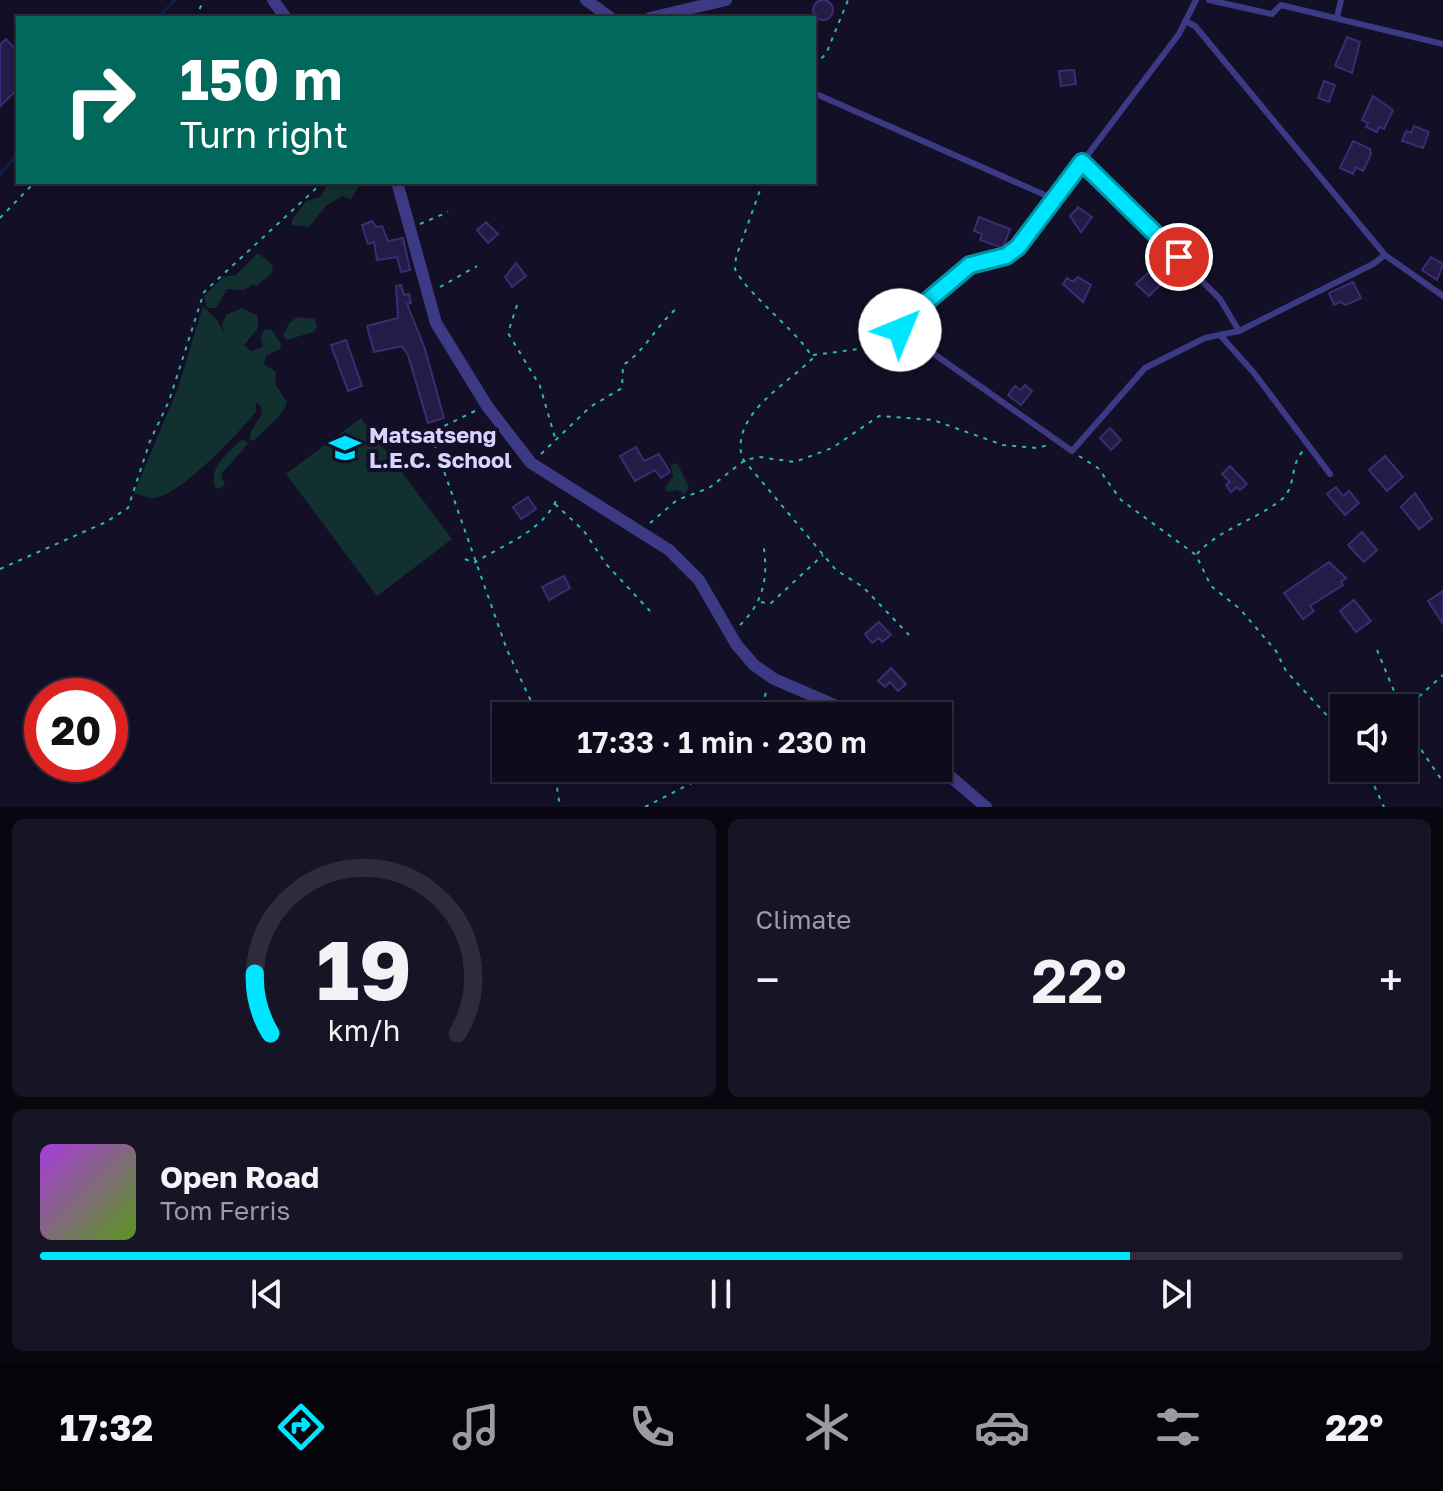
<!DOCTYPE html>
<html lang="en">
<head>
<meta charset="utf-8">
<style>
	:root { --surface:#0e0b1c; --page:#171425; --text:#f1f3f6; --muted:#9b9ba3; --line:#2e2b3b; --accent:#00e5ff }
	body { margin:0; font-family:"Golos Text",sans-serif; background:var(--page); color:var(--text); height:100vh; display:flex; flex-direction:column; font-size:30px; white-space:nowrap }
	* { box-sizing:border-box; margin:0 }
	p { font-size:26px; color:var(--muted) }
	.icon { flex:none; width:44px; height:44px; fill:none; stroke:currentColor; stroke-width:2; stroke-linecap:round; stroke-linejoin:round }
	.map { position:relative; height:807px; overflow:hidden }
	.sheet { display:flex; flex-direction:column; gap:12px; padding:12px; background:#08060f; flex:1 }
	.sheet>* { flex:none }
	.top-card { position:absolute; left:16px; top:16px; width:800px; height:168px; border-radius:0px; box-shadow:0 4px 12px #0003,0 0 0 2px var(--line); background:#00695c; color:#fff; overflow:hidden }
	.fabs { position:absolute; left:1330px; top:694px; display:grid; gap:16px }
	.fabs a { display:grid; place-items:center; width:88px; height:88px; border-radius:0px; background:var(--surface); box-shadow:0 4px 12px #0003,0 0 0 2px var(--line); font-size:40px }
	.speed { position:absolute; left:24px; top:678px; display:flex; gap:16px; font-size:40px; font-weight:700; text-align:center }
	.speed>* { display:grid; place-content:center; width:104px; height:104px; border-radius:50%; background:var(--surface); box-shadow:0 4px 12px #0003,0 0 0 2px var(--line); line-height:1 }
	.speed .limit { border:12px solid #d22; background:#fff; color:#111 }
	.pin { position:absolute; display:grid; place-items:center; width:68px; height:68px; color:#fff; margin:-34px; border:4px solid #fff; border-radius:50%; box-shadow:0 2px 8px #0007 }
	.me { position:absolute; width:88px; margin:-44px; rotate:45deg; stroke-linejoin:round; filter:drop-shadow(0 0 6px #0008) }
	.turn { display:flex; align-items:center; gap:28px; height:168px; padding:0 32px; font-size:36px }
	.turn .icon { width:104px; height:104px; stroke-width:2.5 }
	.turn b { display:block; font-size:56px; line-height:68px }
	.big { font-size:60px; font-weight:600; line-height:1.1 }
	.sheet .tile { flex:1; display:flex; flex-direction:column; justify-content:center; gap:12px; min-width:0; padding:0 28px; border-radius:12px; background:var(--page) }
	.sheet .dial { align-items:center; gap:0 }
	.dial svg { height:208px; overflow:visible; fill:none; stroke:var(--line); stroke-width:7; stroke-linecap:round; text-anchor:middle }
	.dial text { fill:var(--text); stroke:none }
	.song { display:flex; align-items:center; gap:24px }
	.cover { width:96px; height:96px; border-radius:12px; background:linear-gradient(135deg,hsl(280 70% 55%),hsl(90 70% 35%)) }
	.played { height:8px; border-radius:4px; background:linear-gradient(90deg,var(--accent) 80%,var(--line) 80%) }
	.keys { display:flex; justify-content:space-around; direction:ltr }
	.heat { display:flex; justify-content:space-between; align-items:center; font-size:44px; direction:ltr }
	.sheet .tiles { flex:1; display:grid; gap:12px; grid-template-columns:1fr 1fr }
	.tile:last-child { grid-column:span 2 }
	.trip { position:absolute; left:492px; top:702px; width:460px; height:80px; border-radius:0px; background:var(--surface); box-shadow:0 4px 12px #0003,0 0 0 2px var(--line); font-weight:600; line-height:80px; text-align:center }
	.dock { display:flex; height:128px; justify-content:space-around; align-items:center; background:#06040b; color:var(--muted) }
	.dock .icon { width:56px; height:56px }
	.dock .selected { color:var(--accent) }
	.dock b { font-size:36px; color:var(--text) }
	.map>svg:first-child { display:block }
	.green { fill:#12302f }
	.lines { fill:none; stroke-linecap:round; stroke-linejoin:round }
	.stream { stroke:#0c2248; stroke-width:3 }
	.building { fill:#241b47; stroke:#3b2d73; stroke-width:2 }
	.path { stroke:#2fb8b0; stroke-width:2; stroke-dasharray:4 6; stroke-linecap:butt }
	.service { stroke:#3d3a85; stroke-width:6 }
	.minor { stroke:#3d3a85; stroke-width:12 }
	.route-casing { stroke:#0095a6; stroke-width:20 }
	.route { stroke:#00e5ff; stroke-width:14 }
	.labels { text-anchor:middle; stroke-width:8; stroke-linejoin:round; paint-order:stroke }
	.poi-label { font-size:22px; font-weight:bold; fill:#d9d4ff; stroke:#130f26; text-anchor:start }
</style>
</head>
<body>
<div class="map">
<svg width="1443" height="807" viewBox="0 0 1443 807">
	<rect width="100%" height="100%" fill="#130f26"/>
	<path class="green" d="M329,182H361L351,200L343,196L327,205L309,227L292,225V220L306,201L320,197Z
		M258,253L273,265L271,274L256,286L253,284L244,290L227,289L216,308H207L204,296L223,277L236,275Z
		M203,306L217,320L226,336L222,326L226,315L242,308L258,316V328L244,345L251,351L263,347L261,337L264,330L271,329L281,344L280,349L266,356L264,364L276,372L275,384L287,402C283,418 264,428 254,441L250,440V434L262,413L260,405L256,403V412C238,433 181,496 153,498C147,498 139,494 134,493L178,388Z
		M298,317L315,319L317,326L314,332L286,340L283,335L290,322Z
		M361,418L452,539L377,596L286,474Z
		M240,441L245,440L248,444L221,474L225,486L216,489C207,470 226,454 240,441Z
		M677,463L689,487L685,494L677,490L667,492L665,487L673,477L671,465Z"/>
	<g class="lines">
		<path class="stream" d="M158,18L175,0
			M0,174L18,154"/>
	</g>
	<path class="building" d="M813 10a10 10 0 1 1 20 0a10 10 0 1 1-20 0Z
		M1347,37L1360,42L1352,73L1335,66Z
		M6,39L18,52V89L0,106V45Z
		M1074,70L1076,84L1061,86L1059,71Z
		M1324,81L1335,85L1329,102L1318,98Z
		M1373,96L1393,110L1384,129L1379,127L1377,132L1366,127L1368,123L1362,120Z
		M1414,126L1429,132L1423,148L1402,141L1406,131L1411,133Z
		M1353,141L1370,149L1371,154L1363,171L1356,167L1353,174L1340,168Z
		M1078,207L1092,217L1081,232L1070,216Z
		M979,217L1010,229L1003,248L980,240L982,234L974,231Z
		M372,221L376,227L382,226L388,241L403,238L410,270L401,272L397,257L377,260L374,242L368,244L362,225Z
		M486,222L498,234L488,243L477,230Z
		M1431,257L1443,264L1437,280L1422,270Z
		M516,263L526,276L512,287L505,277Z
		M1149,272L1161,284L1149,296L1136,284Z
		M1078,277L1091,285L1083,302L1063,284L1067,278L1073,282Z
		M1353,282L1361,298L1346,305L1340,302L1334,305L1329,293Z
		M401,285L404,295L409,294L411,303L407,304L425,349L444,418L428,423L408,355L402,346L374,352L367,326L398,318L396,286Z
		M346,340L362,386L348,391L331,345Z
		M1025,385L1032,391L1021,405L1008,395L1015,386L1021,390Z
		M1110,428L1121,440L1111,450L1100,438Z
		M636,447L644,461L659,454L670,472L661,478L655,470L635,481L620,456Z
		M1385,456L1403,477L1387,491L1369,470Z
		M1230,466L1247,484L1240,490L1237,487L1231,492L1226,485L1230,482L1222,474Z
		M1336,487L1343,496L1349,491L1359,503L1345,515L1327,494Z
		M1415,493L1432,519L1419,529L1401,507Z
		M528,497L536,509L521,519L513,507Z
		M1362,532L1377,550L1364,562L1348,545Z
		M1329,562L1346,578L1341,582L1343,585L1310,606L1314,611L1303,619L1284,593Z
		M564,576L570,588L549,600L542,587Z
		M1443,591V624L1428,601Z
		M1354,600L1371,621L1356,632L1340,611Z
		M879,622L891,635L882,642L879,638L872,643L865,634Z
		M891,668L906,684L898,691L890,682L885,687L878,681Z"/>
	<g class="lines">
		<path class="path" d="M195,18L204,0
			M814,65L826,54L848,0
			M763,182L736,257L735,269C747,295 809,341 812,359C786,385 731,414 742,458L836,570L863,587L909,635
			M0,218L35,182
			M420,224L448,212
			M440,287L477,266
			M517,305L508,333L540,386L556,441
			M813,355L859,349L890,335
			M475,411L432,432L433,440L507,650L538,716
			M541,454L590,407L622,388L623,365C645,351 656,326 676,309
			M1079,456L1098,468L1121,500L1196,555L1211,586L1240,609L1276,651L1286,671L1344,734
			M555,504L584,531L606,564L650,611
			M650,523L677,500L709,488L745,460L759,457L795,462L832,448L879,416L933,420L1003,445L1037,448L1048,445
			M1197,554C1219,529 1254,521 1281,500C1297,487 1289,466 1303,451
			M465,559L474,563C504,544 545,531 558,496
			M0,569L106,522L128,508L150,441L169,401L204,292L323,182
			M761,602L770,604L823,555
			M740,625C764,602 769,576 763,543
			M1377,650L1396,696L1406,708L1420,748L1443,782
			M1404,710L1443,675
			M759,716L767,689
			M554,768L560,807
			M1366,768L1384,807
			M645,807L721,768"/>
		<path class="service" d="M1196,0L1179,34L1018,247L1006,256L970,265L900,324V330L1072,451L1145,368L1205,338L1239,331L1373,264L1385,255
			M1209,0L1272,14L1281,5L1443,44
			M1337,17L1341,0
			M1185,21L1195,26L1385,255L1443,296
			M814,93L1054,199
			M1082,162L1220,299L1239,331
			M1220,335L1254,373L1330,474"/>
		<path class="minor" d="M273,0L286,18
			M586,0L611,18
			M650,18L726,0
			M397,182L436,323L487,406L531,463L669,550L699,580L736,644L754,665L774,679L860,716
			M938,766L986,807"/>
	</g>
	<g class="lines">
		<defs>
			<path id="route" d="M900,330V324L970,265L1006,256L1018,247L1082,162L1179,257"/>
		</defs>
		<use href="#route" class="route-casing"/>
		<use href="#route" class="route"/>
	</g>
	<defs>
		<symbol id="school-bare" viewBox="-9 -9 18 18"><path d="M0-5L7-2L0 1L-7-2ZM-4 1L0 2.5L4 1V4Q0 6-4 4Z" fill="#00e5ff" stroke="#130f26" stroke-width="2.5" paint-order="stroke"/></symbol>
	</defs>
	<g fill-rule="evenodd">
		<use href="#school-bare" x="323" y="426" width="44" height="44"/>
	</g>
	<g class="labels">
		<g class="poi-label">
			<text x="369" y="443">Matsatseng<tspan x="369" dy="25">L.E.C. School</tspan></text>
		</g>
	</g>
</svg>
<div class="fabs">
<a><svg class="icon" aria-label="sound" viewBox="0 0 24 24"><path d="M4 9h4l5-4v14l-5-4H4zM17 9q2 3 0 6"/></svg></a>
</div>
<div class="speed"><div class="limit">20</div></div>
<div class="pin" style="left:1179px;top:257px;background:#d93025"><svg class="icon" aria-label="arrive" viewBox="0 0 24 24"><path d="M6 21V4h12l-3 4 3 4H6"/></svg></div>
<svg class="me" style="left:900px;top:330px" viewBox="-20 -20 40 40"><circle r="19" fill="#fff"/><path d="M0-13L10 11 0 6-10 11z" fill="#00e5ff"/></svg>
<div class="trip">17:33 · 1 min · 230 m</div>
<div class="top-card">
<div class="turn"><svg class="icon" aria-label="right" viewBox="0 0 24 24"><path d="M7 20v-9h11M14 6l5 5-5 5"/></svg><div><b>150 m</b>Turn right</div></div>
</div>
</div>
<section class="sheet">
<div class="tiles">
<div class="tile dial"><svg viewBox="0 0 100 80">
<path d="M14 69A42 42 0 1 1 86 69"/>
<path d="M14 69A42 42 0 0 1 8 46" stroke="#00e5ff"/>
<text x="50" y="56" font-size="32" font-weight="700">19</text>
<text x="50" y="72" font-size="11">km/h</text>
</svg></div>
<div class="tile"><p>Climate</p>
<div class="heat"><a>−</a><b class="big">22°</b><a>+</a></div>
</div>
<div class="tile">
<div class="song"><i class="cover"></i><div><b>Open Road</b><p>Tom Ferris</p></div></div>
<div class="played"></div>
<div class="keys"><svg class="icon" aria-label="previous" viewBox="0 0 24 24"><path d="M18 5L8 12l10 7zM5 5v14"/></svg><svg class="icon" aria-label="pause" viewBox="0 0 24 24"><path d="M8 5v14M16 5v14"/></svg><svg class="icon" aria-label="next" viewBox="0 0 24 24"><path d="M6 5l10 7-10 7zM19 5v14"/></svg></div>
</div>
</div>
</section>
<nav class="dock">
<b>17:32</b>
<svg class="icon selected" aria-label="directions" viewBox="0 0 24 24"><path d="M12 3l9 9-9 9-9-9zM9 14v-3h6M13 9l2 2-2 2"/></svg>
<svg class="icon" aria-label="music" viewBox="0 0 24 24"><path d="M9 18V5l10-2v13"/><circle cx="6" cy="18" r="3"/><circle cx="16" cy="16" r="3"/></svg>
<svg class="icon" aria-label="phone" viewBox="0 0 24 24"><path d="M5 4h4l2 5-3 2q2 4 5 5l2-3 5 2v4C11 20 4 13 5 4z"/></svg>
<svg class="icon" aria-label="climate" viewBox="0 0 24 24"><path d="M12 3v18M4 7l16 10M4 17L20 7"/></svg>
<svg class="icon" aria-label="car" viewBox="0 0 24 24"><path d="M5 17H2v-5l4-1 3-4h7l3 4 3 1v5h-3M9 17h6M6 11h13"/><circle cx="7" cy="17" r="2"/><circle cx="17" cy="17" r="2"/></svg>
<svg class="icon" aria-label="filters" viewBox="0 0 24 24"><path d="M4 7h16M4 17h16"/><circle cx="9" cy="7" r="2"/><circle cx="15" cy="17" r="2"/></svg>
<b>22°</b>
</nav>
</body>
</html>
